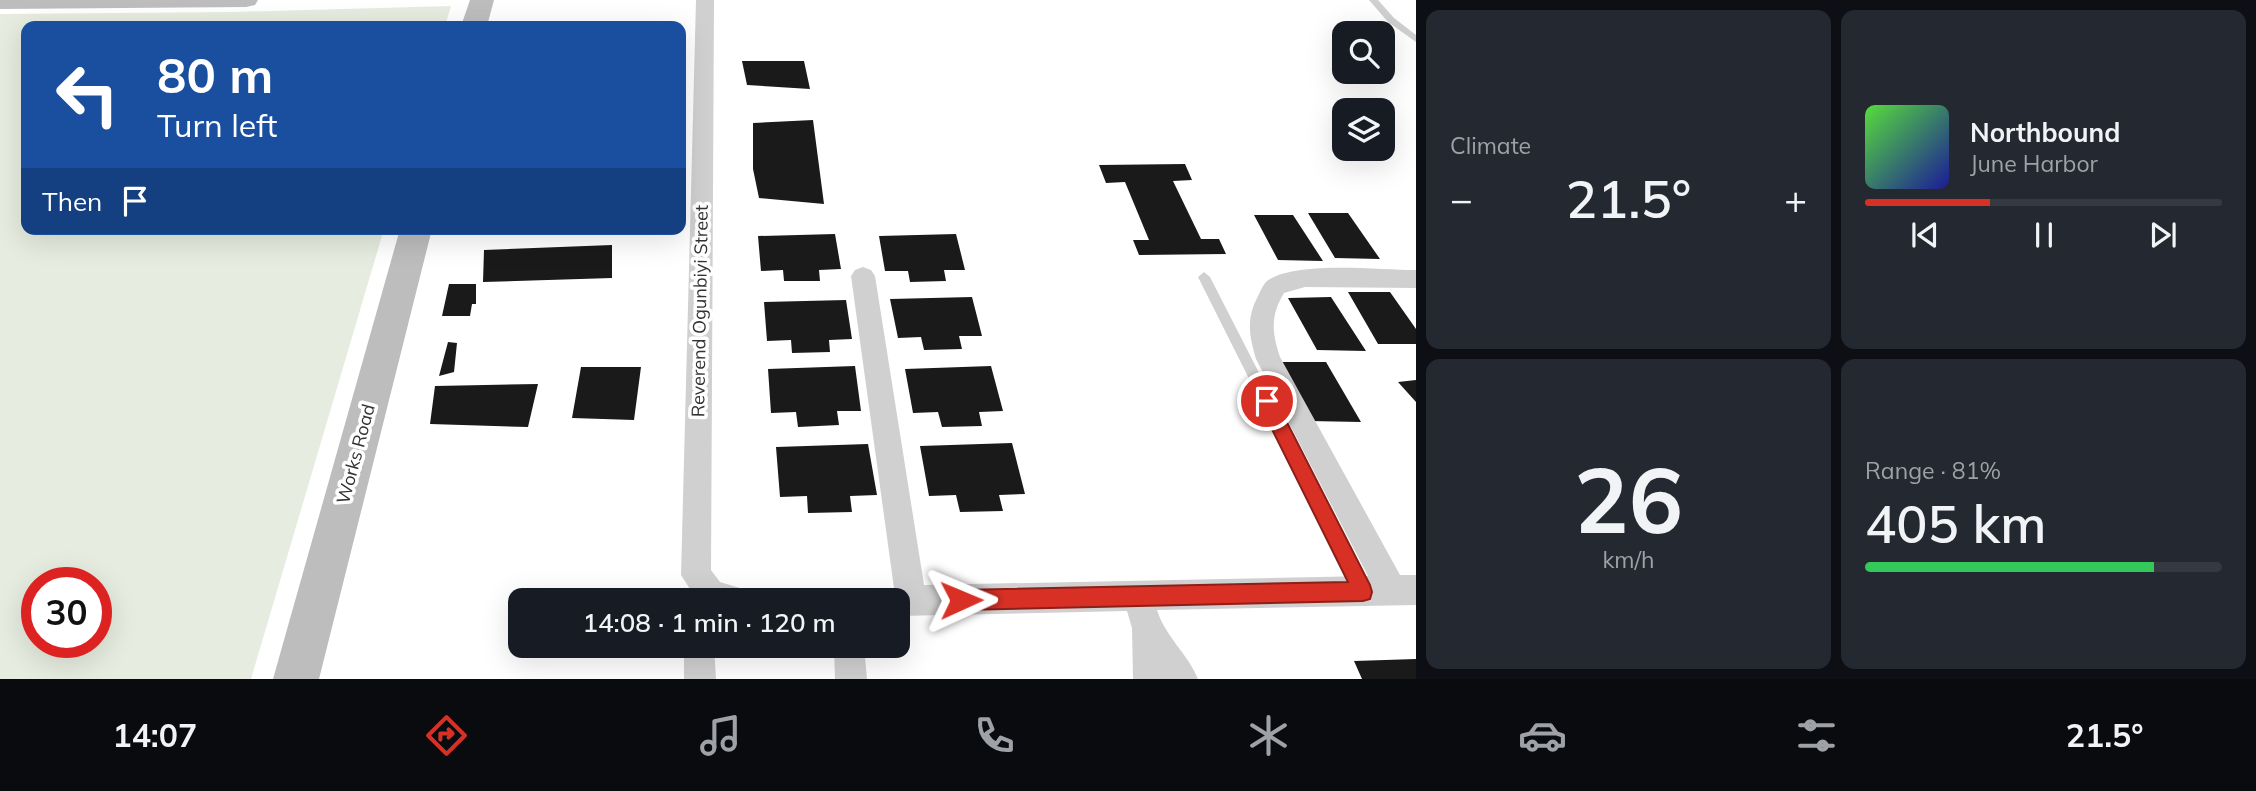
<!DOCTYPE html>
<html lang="en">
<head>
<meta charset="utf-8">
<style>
	:root { --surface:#171b24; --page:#242831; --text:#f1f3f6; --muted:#9ea1a6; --line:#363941; --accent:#d93025 }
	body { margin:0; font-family:Mulish,sans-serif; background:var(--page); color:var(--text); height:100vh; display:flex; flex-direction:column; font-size:26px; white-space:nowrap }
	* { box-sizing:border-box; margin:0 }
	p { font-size:23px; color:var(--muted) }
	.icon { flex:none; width:38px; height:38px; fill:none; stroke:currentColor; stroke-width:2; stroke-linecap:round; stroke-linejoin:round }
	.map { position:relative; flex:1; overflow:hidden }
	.panel { display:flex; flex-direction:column; gap:10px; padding:10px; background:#0d0f14; width:840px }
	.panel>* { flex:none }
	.hud { position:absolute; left:21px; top:21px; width:665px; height:214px; border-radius:14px; box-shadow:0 7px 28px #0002; background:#1a4fa0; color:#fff; overflow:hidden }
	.fabs { position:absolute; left:1332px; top:21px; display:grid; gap:14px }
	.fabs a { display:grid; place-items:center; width:63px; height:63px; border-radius:14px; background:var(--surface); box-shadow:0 7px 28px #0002; font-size:35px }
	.speed { position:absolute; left:21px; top:567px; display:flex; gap:14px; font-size:35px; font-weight:700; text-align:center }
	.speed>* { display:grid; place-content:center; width:91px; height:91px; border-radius:50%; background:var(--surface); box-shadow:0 7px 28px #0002; line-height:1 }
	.speed .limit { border:10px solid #d22; background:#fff; color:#111 }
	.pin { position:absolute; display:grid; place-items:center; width:60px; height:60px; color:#fff; margin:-30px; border:4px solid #fff; border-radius:50%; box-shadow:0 2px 7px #0007 }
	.me { position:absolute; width:77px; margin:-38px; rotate:89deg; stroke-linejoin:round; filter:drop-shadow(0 0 5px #0008) }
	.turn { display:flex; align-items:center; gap:24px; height:147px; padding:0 21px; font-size:32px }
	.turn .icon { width:91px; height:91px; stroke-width:2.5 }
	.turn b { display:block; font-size:49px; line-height:60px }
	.then { display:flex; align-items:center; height:66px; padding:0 21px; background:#0003; gap:14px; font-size:26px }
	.big { font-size:52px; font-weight:600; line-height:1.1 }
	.panel .widget { flex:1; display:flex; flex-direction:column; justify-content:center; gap:10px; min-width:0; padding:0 24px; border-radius:14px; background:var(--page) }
	.panel .dial { align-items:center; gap:0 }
	.dial b { font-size:91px; line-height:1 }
	.song { display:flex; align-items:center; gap:21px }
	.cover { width:84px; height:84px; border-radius:10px; background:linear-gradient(135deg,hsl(110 70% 55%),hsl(240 70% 35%)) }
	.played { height:7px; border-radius:4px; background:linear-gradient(90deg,var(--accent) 35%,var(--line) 35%) }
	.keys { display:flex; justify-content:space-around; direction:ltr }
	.heat { display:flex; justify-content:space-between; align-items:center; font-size:38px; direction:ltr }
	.charge { height:10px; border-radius:5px; background:linear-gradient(90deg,#34c759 81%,var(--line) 0) }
	.panel .tiles { flex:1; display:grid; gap:10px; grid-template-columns:repeat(2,1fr) }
	.trip { position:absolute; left:508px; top:588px; width:402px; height:70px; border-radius:14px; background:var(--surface); box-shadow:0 7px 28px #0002; font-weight:600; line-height:70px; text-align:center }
	.tab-bar { display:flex; height:112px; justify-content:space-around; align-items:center; background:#090b0e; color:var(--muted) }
	.tab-bar .icon { width:49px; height:49px }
	.tab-bar .selected { color:var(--accent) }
	.tab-bar b { font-size:32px; color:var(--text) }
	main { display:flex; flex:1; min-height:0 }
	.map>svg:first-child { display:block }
	.green { fill:#e6ecdf; fill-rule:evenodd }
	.building { fill:#1a1a1a }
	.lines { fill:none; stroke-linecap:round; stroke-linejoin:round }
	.lane { fill:#d0d0d0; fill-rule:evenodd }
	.street { fill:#d0d0d0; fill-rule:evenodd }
	.secondary { fill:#bdbdbd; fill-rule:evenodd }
	.route { fill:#d93025; stroke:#8d1f18; stroke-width:2 }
	.labels { text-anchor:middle; stroke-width:7; stroke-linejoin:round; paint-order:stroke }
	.street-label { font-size:18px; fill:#333; stroke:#fff }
</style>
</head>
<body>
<main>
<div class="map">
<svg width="1416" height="679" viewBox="0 0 1416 679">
	<rect width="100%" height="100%" fill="#fff"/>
	<path class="green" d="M451,6L445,26H26V229H384L251,679H0V14L233,12ZM37,583H96V642H37Z"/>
	<path class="building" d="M742,61H804L810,89L747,85Z
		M813,120L824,204L759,198L753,169V123Z
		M1185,164L1192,180L1173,181L1201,239H1219L1226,254L1139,255L1133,240H1149L1125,182L1106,183L1099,165Z
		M1308,213H1348L1380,259L1335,258Z
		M1254,215H1293L1323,261L1278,260Z
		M835,234L841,269L819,270L820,281H784L783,270L761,271L758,236Z
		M956,234L965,270H944L946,281L910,282L908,271H885L879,236Z
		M612,245V278L483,282L484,250Z
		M449,284H476V304H472L470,316H442Z
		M1348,292H1390L1416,329V344H1378Z
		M972,297L982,336H959L962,349L924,350L921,337L898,338L890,299Z
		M1331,297L1366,351L1317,350L1288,298Z
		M846,300L852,339L829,340L830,352L792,353L791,340L767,341L764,302Z
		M448,342L457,343L454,372L439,376Z
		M1280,362H1326L1361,422L1309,421Z
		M855,366L861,411H837L839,425L798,427L796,412L771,413L768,369Z
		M991,366L1003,411L979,412L982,426L942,427L938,412L913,413L905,369Z
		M581,367H641L634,420L572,418Z
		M1416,380V402L1398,382Z
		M538,384L528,427L430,424L435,386Z
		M1012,443L1025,494L999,495L1003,511L960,512L956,495L929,496L920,446Z
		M868,444L877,495L850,496L852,512L808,513L807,496L780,497L776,447Z
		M1416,659V679H1362L1354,661Z"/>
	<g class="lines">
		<path class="lane" d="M1369,0H1378L1394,18L1416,35V42L1388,22Z
			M1204,272L1210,277L1368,586L1370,591L1368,596L1363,598L1358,596L1198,277Z"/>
		<path class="street" d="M696,0H714L711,570L720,582L743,589L747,600H697L681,575Z
			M863,267L871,270L875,276L924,585L1368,576L1256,359C1249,335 1246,319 1258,296C1261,290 1264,282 1270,279C1301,261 1379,270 1416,270V288L1305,287L1284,293C1270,316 1272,333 1280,357L1400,575H1416V605L1157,610C1165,636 1188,654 1198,679H1133L1132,628L1127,611L898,616V600H883L887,590L894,588L851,276L855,270Z
			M684,646H714L716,679H684Z
			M834,646H864L867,679H835Z"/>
		<path class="secondary" d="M0,0H258L255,5L246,7L0,9Z
			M470,0H494L487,26H461Z
			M400,229H432L319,679H273Z"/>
	</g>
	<path class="route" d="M1267,393L1273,395L1370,585L1372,592L1370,599L1363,601L961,610L954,607L951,600L954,593L961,590L1348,582L1258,401L1261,395Z"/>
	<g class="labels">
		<g class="street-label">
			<text transform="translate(700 311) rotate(-89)" y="6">Reverend Ogunbiyi Street</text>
			<text transform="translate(356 454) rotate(-75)" y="6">Works Road</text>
		</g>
	</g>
</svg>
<div class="fabs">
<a><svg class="icon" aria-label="search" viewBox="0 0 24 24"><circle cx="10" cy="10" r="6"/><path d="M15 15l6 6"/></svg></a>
<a><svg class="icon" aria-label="layers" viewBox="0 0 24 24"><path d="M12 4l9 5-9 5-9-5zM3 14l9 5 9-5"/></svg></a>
</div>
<div class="speed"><div class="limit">30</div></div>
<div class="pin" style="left:1267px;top:401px;background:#d93025"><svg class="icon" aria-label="arrive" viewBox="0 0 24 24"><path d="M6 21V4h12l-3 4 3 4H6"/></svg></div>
<svg class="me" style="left:961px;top:600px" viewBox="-20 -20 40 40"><path d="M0-17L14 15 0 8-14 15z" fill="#d93025" stroke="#fff" stroke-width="4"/></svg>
<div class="trip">14:08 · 1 min · 120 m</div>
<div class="hud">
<div class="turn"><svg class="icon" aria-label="left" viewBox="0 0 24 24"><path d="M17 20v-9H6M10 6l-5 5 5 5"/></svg><div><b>80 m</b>Turn left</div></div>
<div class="then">Then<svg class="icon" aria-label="arrive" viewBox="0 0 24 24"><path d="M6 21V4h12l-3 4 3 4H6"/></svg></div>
</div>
</div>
<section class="panel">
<div class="tiles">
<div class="widget"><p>Climate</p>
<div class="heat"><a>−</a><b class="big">21.5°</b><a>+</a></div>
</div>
<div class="widget">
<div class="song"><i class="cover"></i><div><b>Northbound</b><p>June Harbor</p></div></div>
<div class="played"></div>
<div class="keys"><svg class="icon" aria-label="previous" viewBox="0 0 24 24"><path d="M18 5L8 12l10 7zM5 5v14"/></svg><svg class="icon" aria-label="pause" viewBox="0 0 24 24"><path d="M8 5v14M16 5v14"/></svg><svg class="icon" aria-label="next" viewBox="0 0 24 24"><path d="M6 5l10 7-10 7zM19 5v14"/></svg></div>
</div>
<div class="widget dial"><b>26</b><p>km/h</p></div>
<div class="widget"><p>Range · 81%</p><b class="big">405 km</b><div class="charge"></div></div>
</div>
</section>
</main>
<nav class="tab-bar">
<b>14:07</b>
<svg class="icon selected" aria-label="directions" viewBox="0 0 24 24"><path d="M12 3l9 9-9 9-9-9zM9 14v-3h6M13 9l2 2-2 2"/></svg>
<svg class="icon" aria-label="music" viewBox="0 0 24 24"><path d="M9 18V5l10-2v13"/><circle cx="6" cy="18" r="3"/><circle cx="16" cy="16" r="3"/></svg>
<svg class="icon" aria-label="phone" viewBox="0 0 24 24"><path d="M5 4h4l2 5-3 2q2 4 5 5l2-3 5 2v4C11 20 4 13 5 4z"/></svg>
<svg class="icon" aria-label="climate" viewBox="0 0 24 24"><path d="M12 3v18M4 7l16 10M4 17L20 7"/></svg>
<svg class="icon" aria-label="car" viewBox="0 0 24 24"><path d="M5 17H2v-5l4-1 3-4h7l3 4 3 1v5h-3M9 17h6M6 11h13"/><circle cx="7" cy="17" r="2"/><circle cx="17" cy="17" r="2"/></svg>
<svg class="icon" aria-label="filters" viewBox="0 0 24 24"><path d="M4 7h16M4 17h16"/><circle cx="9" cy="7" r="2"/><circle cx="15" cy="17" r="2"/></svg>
<b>21.5°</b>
</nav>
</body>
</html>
